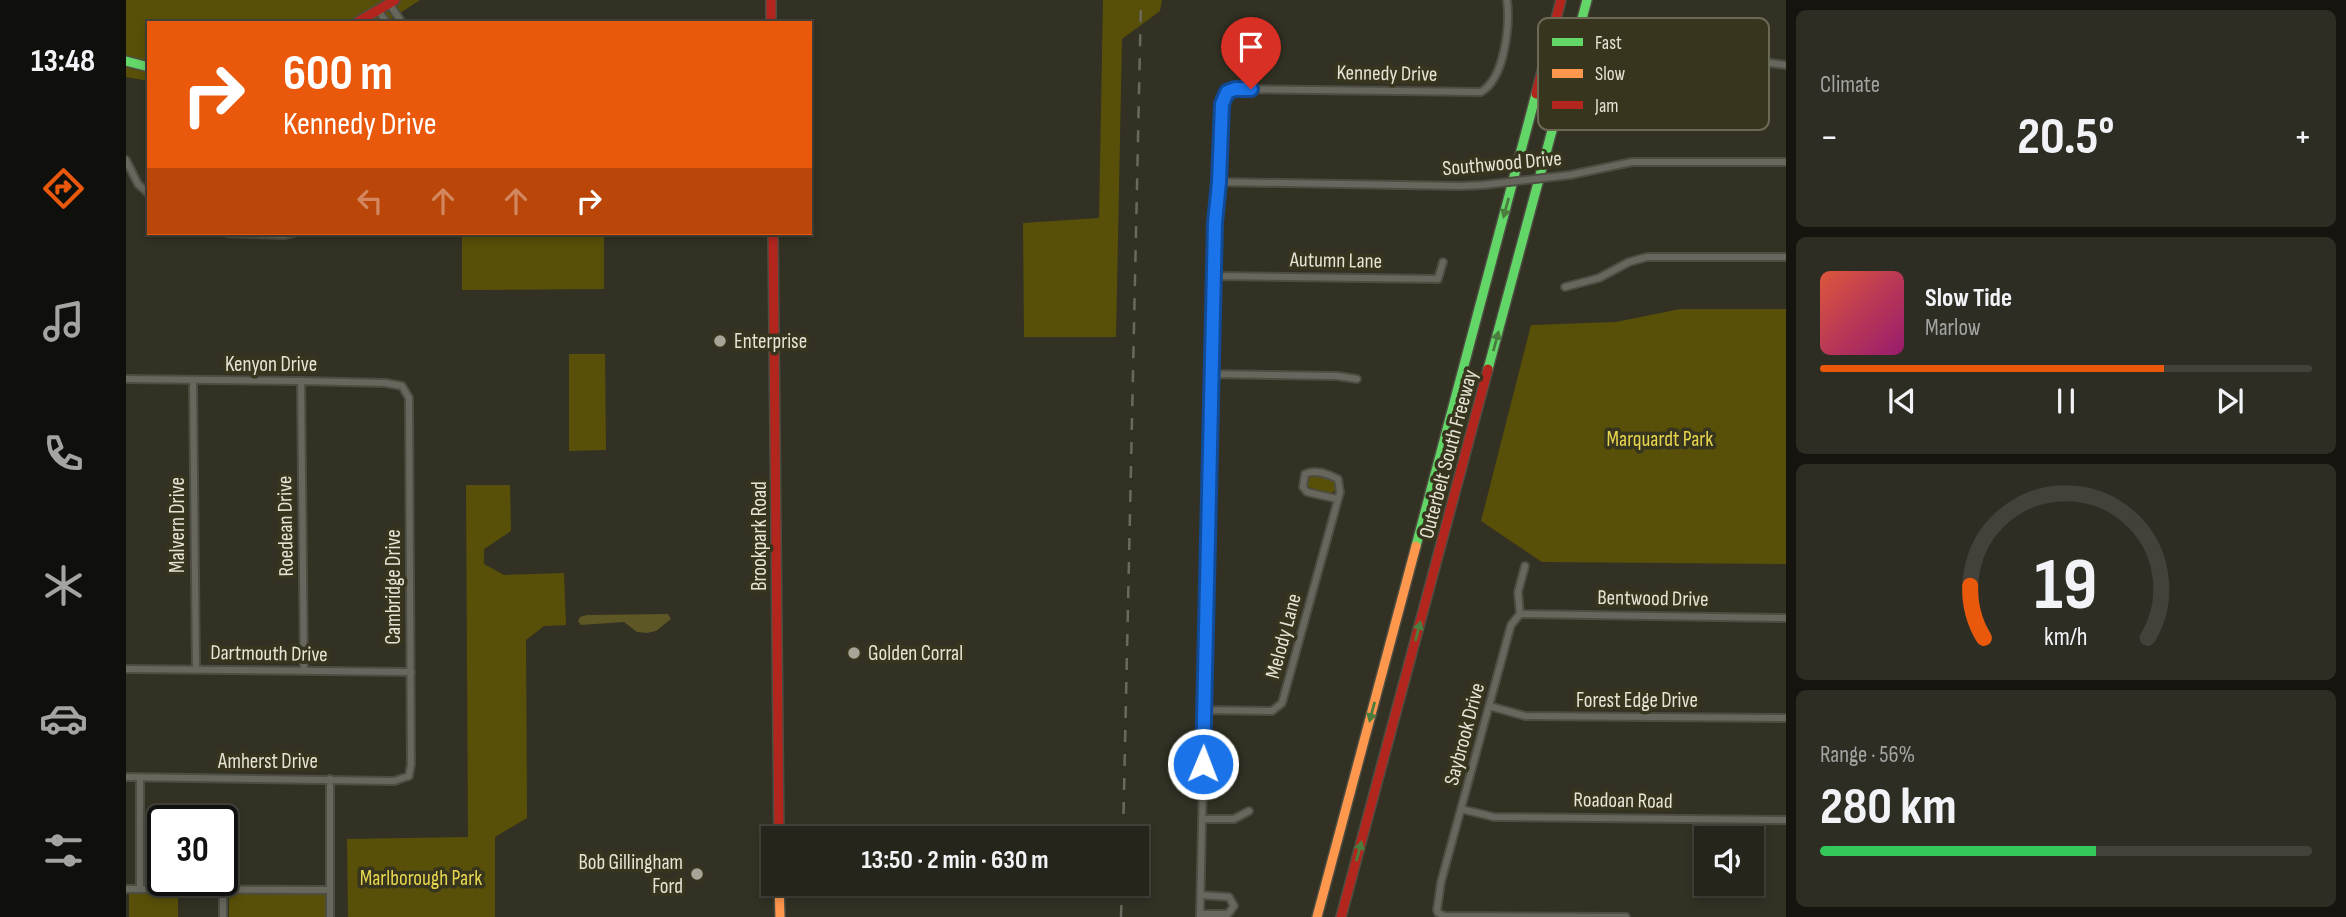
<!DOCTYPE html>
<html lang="en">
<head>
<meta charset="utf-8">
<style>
	:root { --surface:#26251b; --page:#2e2d24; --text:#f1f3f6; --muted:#a4a5a3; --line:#42423a; --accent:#ea580c }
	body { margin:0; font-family:"Sofia Sans Condensed",sans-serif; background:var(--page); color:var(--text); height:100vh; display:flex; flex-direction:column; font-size:26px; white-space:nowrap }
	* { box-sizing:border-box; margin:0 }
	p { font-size:23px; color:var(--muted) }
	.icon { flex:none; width:38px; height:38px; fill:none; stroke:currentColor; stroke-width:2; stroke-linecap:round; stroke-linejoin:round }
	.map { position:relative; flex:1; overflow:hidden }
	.side { display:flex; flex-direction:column; gap:10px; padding:10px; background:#15140f; width:560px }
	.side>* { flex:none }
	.top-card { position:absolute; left:21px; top:21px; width:665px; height:214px; border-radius:0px; box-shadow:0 4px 10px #0003,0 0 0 2px var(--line); background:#ea580c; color:#fff; overflow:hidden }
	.tools { position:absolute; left:1568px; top:826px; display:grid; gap:14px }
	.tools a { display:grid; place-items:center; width:70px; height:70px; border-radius:0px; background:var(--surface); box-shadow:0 4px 10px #0003,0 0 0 2px var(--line); font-size:35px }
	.speed { position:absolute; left:21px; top:805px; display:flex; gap:14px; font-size:35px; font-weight:700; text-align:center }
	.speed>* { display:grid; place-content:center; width:91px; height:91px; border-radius:50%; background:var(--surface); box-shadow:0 4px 10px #0003,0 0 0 2px var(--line); line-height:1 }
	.speed .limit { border:4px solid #111; border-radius:10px; background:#fff; color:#111 }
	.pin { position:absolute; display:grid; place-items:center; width:60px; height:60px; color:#fff; margin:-72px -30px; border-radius:50% 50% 50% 0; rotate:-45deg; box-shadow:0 0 7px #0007 }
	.pin .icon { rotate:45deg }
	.me { position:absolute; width:77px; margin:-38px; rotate:1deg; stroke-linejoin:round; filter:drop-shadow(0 0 5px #0008) }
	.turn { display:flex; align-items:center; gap:24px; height:147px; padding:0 21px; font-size:32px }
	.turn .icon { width:91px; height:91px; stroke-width:2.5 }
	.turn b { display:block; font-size:49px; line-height:60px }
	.lanes { display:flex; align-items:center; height:66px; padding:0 21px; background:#0003; justify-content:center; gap:35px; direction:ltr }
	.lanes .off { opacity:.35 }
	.big { font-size:52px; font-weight:700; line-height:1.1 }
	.side .tile { flex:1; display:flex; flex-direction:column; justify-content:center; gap:10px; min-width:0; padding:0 24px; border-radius:10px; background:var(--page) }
	.side .dial { align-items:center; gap:0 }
	.dial svg { height:182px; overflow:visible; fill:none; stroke:var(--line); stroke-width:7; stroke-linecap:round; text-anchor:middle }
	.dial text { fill:var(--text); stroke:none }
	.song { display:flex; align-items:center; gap:21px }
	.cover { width:84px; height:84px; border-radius:10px; background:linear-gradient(135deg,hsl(10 70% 55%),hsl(320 70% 35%)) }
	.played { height:7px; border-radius:4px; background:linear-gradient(90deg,var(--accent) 70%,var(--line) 70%) }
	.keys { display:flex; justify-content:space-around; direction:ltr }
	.heat { display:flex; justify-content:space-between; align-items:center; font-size:38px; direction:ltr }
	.charge { height:10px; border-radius:5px; background:linear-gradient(90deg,#34c759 56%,var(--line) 0) }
	.trip { position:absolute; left:635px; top:826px; width:388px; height:70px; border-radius:0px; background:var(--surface); box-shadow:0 4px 10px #0003,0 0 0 2px var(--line); font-weight:700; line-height:70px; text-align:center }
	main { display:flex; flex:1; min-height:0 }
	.tabs { display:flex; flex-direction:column; width:126px; justify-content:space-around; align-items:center; background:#0f0f0b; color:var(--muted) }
	.tabs .icon { width:49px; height:49px }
	.tabs .selected { color:var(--accent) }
	.tabs b { font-size:32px; color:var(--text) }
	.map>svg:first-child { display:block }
	.green { fill:#585008 }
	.water { fill:#5d5725 }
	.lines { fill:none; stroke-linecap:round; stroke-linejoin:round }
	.street-casing { stroke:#4e4d42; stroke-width:10 }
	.fast-casing { stroke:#4e4d42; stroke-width:12 }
	.slow-casing { stroke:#4e4d42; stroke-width:12 }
	.jam-casing { stroke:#4e4d42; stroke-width:12 }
	.street { stroke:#68675d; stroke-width:6 }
	.fast { stroke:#63d668; stroke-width:9 }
	.slow { stroke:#ff974d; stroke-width:9 }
	.jam { stroke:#b3261e; stroke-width:9 }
	.rail { stroke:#6a6960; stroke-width:2.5; stroke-dasharray:12 12; stroke-linecap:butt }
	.street-bridge-casing { stroke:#4e4d42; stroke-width:10; stroke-linecap:butt }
	.street-bridge { stroke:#68675d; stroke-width:6 }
	.oneway { fill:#4b7d3f }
	.route-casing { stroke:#114b97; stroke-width:18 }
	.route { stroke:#1a73e8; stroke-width:12 }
	.poi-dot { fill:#a6a598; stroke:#38351e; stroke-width:2.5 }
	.labels { text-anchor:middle; stroke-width:7; stroke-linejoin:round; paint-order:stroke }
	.street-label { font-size:21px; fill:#e5e4d6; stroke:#38351e }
	.poi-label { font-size:21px; fill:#e5e4d6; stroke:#38351e; text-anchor:start }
	.park-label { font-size:21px; fill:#e8d74e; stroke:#38351e }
	.key { fill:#38351e; stroke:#6c6a55; stroke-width:2 }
	.key-label { font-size:19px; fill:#e5e4d6 }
</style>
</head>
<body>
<main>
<nav class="tabs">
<b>13:48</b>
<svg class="icon selected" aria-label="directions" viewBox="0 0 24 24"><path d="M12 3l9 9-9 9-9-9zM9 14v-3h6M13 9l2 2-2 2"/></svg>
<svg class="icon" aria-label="music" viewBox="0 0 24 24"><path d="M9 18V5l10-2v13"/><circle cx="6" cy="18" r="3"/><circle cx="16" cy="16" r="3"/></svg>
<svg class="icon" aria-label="phone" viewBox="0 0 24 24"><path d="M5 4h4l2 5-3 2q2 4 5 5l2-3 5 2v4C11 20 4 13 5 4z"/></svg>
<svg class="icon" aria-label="climate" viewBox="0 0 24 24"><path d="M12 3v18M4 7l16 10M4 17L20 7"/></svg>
<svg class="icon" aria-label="car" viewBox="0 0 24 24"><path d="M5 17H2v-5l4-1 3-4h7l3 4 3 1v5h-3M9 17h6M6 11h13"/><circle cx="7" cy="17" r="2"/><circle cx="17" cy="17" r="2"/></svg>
<svg class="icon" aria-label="filters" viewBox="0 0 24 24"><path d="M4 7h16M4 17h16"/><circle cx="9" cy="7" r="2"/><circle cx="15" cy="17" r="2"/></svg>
</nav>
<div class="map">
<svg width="1660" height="917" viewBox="0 0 1660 917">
	<rect width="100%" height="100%" fill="#323124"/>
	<path class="green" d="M0,0H294L259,23H23V81L0,77Z
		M977,0H1036L1034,11L996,39L990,337H898L897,223L973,218Z
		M336,233H478V289L336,290Z
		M1554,309H1660V564L1416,562L1355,521L1405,325L1490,322Z
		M443,354H479L480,450L443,451Z
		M1187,474L1211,481L1210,490L1204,494L1182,487L1180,483L1181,476Z
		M340,485H384L385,531L358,549V564L378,575L438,573L440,625L418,626L400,640L401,818L369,837V917H222L221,839L342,837Z
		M18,832H37V880H74V885H18Z
		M3,893L52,896V917H3Z
		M103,894H201V917H103Z"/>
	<path class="water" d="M542,614L545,619L530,631L521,633L511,632L498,622L455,625L452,621L454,617L461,615Z"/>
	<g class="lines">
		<defs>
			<path id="street" d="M263,3L276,23
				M252,10L261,23
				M1505,24L1637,62L1660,65
				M0,160L12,184L23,194
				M1444,175L1506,162H1660
				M1093,182L1334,186L1357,185
				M102,233L158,235L167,233
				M1088,276L1312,279L1317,262
				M1439,287L1473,278L1503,262L1521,257H1660
				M1086,374L1211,376L1231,379
				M0,379L175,381L260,383L276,386L283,398L285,764L283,776L268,781L0,777
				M67,381L70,670
				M175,381L178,671
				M1399,566L1392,592L1394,614L1385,625L1315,882L1311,910L1312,913L1318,916L1500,917
				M1394,614L1660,618
				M0,669L285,672
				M1363,706L1399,716L1660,718
				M1078,710L1146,711L1156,703L1214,492L1212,479C1203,474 1188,469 1179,474L1177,487L1181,492L1211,499
				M14,778V889
				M204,779V917
				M1335,809L1368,817L1660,820
				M1076,819H1108L1123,811
				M0,889L204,890
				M97,889V917
				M1074,914H1102L1108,906L1103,897L1075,895
				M1074,917L1089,223L1093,182L1097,98L1101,91L1109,89L1355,92C1379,78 1384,25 1381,0"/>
			<path id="fast" d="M0,61L23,67
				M1362,369L1461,0
				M1290,546L1410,94"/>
			<path id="slow" d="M653,884L654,917
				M1191,917L1290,546"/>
			<path id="jam" d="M645,0V23
				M230,23L269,0
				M1410,94L1435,0
				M647,233L653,838
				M1215,917L1362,369"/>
		</defs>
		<use href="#street" class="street-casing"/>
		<use href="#fast" class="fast-casing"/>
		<use href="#slow" class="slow-casing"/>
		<use href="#jam" class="jam-casing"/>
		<use href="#street" class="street"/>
		<use href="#fast" class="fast"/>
		<use href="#slow" class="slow"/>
		<use href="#jam" class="jam"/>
		<path class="rail" d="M997,838L1015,0
			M995,917L996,884"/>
		<defs>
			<path id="street-bridge" d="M1357,185L1444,175"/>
		</defs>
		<use href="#street-bridge" class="street-bridge-casing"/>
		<use href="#street-bridge" class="street-bridge"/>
	</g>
	<defs><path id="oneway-solid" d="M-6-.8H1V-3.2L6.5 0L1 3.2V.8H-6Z" transform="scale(1.75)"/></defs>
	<g class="oneway">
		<use href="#oneway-solid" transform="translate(1380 208) rotate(105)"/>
		<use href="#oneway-solid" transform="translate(1370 341) rotate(-75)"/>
		<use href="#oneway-solid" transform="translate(1292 631) rotate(-75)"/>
		<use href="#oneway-solid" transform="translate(1246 712) rotate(105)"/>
		<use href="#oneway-solid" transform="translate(1233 851) rotate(-75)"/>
	</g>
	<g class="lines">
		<defs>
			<path id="route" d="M1077,764L1089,223L1093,182L1096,104L1101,92L1109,89H1125"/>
		</defs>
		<use href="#route" class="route-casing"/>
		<use href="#route" class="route"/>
	</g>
	<g class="poi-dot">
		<circle cx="594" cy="341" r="7"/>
		<circle cx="728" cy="653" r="7"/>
		<circle cx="571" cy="874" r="7"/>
	</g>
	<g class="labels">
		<g class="street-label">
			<text transform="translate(1261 73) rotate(1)" y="7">Kennedy Drive</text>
			<text transform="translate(1376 163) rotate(-5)" y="7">Southwood Drive</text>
			<text transform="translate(1210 260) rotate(1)" y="7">Autumn Lane</text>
			<text x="145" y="371">Kenyon Drive</text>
			<text transform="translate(1322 454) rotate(-75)" y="7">Outerbelt South Freeway</text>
			<text transform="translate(51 525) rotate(-90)" y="7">Malvern Drive</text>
			<text transform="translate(159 526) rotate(-91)" y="7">Roedean Drive</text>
			<text transform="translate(633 536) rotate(-90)" y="7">Brookpark Road</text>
			<text transform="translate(267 587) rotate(-90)" y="7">Cambridge Drive</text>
			<text transform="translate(1527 598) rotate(1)" y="7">Bentwood Drive</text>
			<text transform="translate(1157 636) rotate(-75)" y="7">Melody Lane</text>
			<text transform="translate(143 653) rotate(1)" y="7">Dartmouth Drive</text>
			<text x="1511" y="707">Forest Edge Drive</text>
			<text transform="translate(1338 734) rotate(-75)" y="7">Saybrook Drive</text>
			<text x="142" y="768">Amherst Drive</text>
			<text transform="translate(1497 800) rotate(1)" y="7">Roadoan Road</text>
		</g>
		<g class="poi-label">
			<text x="608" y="348">Enterprise</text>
			<text x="742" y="660">Golden Corral</text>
			<text x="557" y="869" text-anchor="end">Bob Gillingham<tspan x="557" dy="24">Ford</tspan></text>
		</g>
		<g class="park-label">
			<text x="1534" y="446">Marquardt Park</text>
			<text x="295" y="885">Marlborough Park</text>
		</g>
	</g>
	<rect x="1412" y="18" width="231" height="112" rx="10" class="key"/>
	<rect x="1426" y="38" width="31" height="8" fill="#63d668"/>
	<rect x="1426" y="69" width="31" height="9" fill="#ff974d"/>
	<rect x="1426" y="101" width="31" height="8" fill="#b3261e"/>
	<g class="key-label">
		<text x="1469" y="49">Fast</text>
		<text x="1469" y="80">Slow</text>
		<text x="1469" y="112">Jam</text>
	</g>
</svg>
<div class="tools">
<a><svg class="icon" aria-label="sound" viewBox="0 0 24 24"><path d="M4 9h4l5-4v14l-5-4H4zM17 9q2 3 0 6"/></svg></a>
</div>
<div class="speed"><div class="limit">30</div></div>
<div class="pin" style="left:1125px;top:89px;background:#d93025"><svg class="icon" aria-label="arrive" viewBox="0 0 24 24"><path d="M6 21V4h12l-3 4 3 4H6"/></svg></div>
<svg class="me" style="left:1077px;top:764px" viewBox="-20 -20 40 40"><circle r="17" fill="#1a73e8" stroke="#fff" stroke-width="3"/><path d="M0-11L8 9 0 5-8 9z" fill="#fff"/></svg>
<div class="trip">13:50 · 2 min · 630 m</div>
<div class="top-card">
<div class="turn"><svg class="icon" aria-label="right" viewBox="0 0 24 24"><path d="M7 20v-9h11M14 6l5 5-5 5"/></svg><div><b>600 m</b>Kennedy Drive</div></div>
<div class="lanes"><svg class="icon off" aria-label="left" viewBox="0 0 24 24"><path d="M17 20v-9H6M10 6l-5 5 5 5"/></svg><svg class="icon off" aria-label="ahead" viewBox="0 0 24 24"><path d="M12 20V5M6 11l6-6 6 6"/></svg><svg class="icon off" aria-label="ahead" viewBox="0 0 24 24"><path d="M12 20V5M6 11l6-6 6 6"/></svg><svg class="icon" aria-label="right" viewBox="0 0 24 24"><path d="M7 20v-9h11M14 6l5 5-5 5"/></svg></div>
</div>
</div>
<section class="side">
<div class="tile"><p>Climate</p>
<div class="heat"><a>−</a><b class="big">20.5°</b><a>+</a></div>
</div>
<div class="tile">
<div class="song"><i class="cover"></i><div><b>Slow Tide</b><p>Marlow</p></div></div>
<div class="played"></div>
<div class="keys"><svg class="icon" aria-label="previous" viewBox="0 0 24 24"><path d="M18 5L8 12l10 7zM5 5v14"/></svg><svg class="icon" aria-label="pause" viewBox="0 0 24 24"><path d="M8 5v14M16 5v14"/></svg><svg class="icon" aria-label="next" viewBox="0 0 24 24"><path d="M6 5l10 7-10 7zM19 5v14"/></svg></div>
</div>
<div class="tile dial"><svg viewBox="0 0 100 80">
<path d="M14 69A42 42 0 1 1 86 69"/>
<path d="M14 69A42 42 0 0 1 8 46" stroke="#ea580c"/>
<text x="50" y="56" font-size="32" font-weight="700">19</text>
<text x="50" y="72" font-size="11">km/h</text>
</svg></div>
<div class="tile"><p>Range · 56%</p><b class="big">280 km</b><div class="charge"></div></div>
</section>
</main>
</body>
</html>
